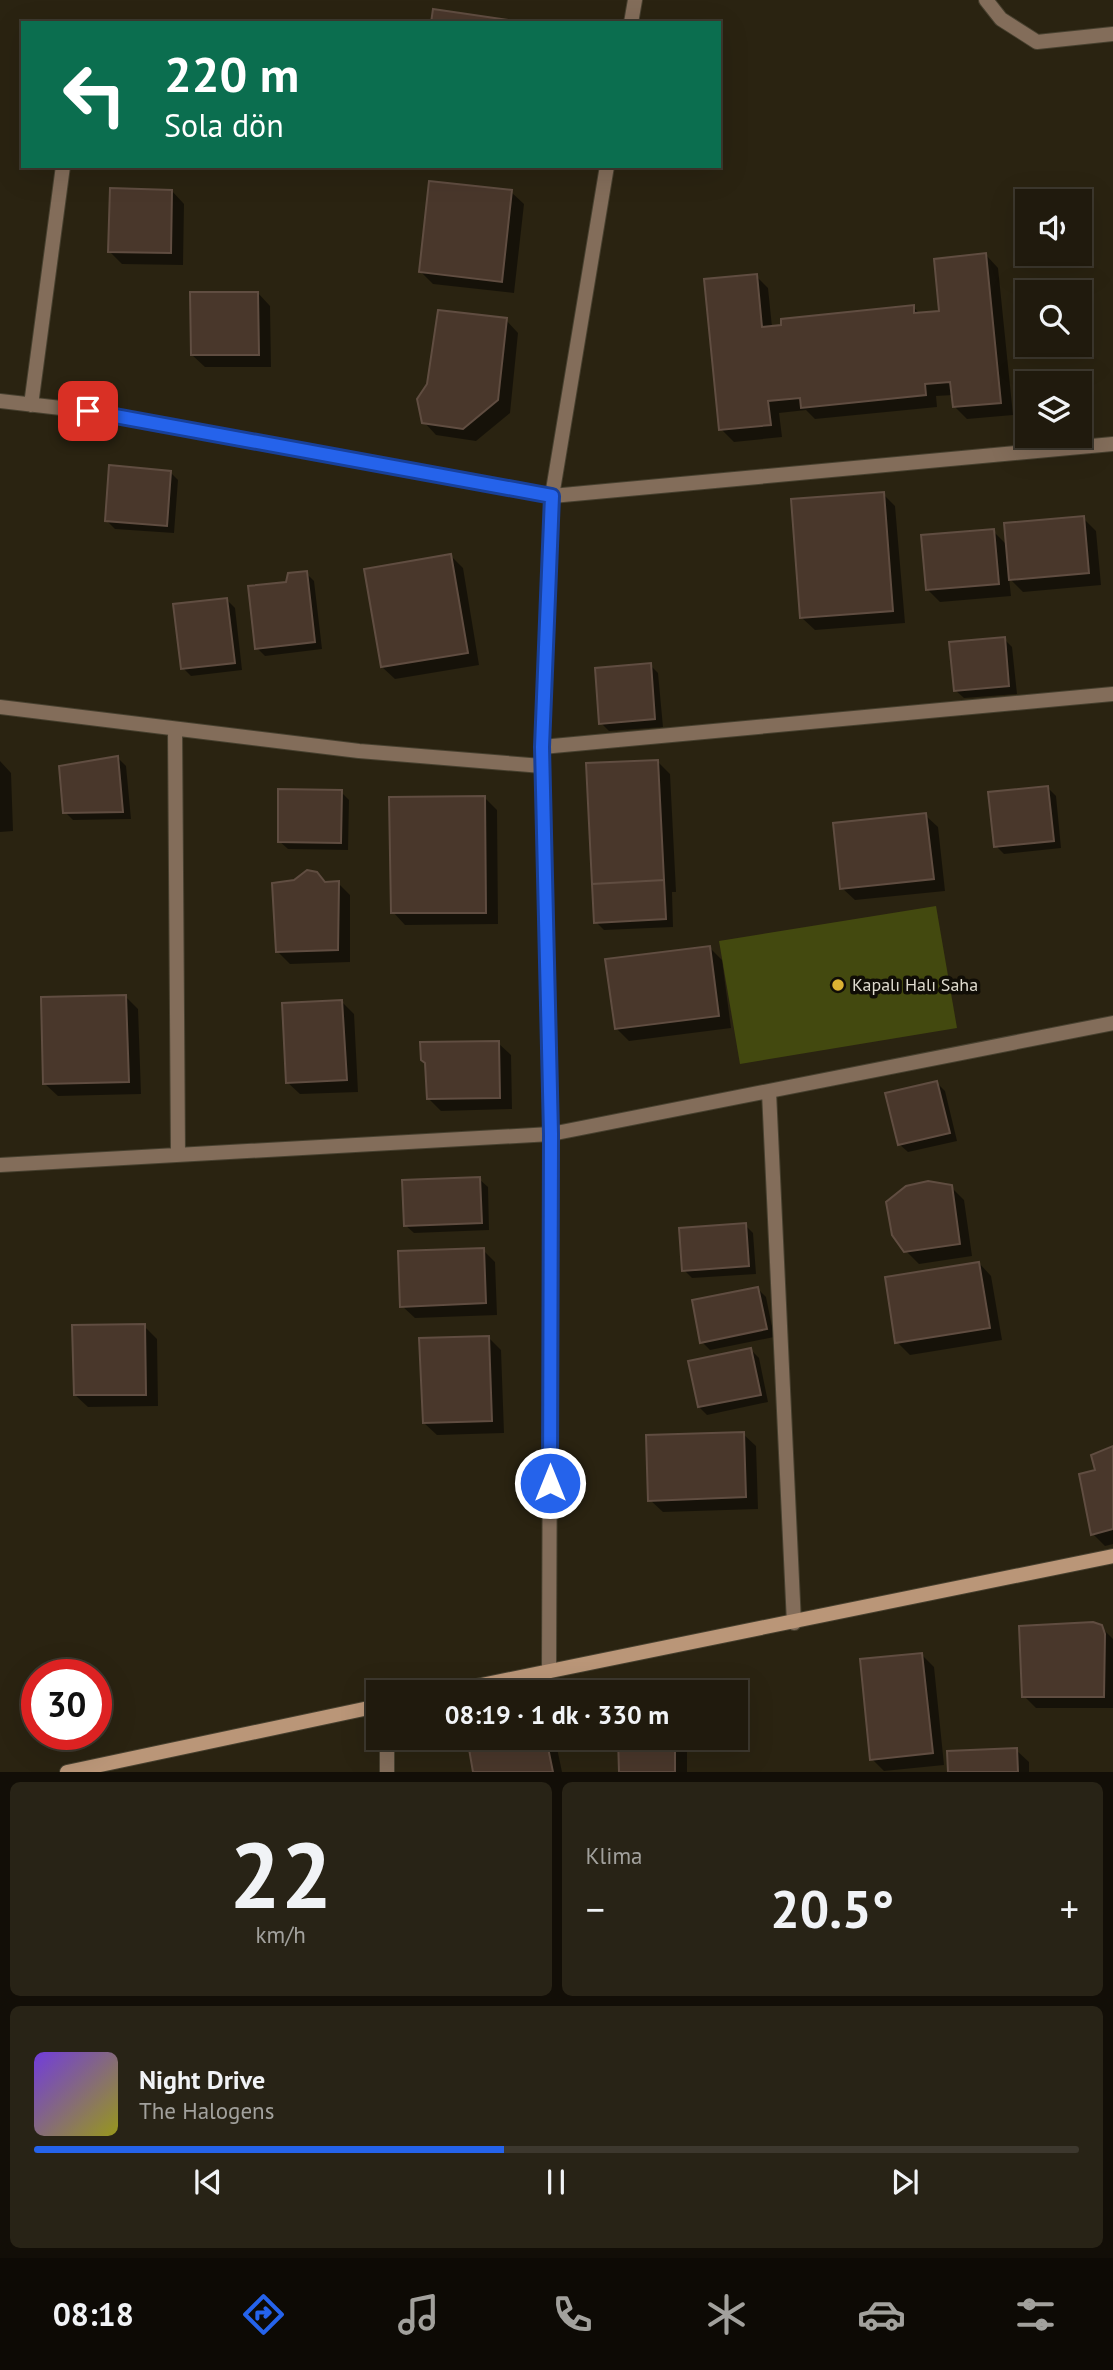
<!DOCTYPE html>
<html lang="tr">
<head>
<meta charset="utf-8">
<style>
	:root { --surface:#201a0d; --page:#282316; --text:#f1f3f6; --muted:#a2a19d; --line:#3d382e; --accent:#2563eb }
	body { margin:0; font-family:"PT Sans",sans-serif; background:var(--page); color:var(--text); height:100vh; display:flex; flex-direction:column; font-size:26px; white-space:nowrap }
	* { box-sizing:border-box; margin:0 }
	p { font-size:23px; color:var(--muted) }
	.icon { flex:none; width:38px; height:38px; fill:none; stroke:currentColor; stroke-width:2; stroke-linecap:round; stroke-linejoin:round }
	.map { position:relative; height:1772px; overflow:hidden }
	.details { display:flex; flex-direction:column; gap:10px; padding:10px; background:#120e07; flex:1 }
	.details>* { flex:none }
	.banner { position:absolute; left:21px; top:21px; width:700px; height:147px; border-radius:0px; box-shadow:0 7px 28px #0002,0 0 0 2px var(--line); background:#0b6e4f; color:#fff; overflow:hidden }
	.fabs { position:absolute; left:1015px; top:189px; display:grid; gap:14px }
	.fabs a { display:grid; place-items:center; width:77px; height:77px; border-radius:0px; background:var(--surface); box-shadow:0 7px 28px #0002,0 0 0 2px var(--line); font-size:35px }
	.speed { position:absolute; left:21px; top:1659px; display:flex; gap:14px; font-size:35px; font-weight:700; text-align:center }
	.speed>* { display:grid; place-content:center; width:91px; height:91px; border-radius:50%; background:var(--surface); box-shadow:0 7px 28px #0002,0 0 0 2px var(--line); line-height:1 }
	.speed .limit { border:10px solid #d22; background:#fff; color:#111 }
	.pin { position:absolute; display:grid; place-items:center; width:60px; height:60px; color:#fff; margin:-30px; border-radius:14px; box-shadow:0 4px 10px #0006 }
	.me { position:absolute; width:77px; margin:-38px; rotate:0deg; stroke-linejoin:round; filter:drop-shadow(0 0 5px #0008) }
	.turn { display:flex; align-items:center; gap:24px; height:147px; padding:0 28px; font-size:32px }
	.turn .icon { width:91px; height:91px; stroke-width:2.5 }
	.turn b { display:block; font-size:49px; line-height:60px }
	.big { font-size:52px; font-weight:600; line-height:1.1 }
	.details .card { flex:1; display:flex; flex-direction:column; justify-content:center; gap:10px; min-width:0; padding:0 24px; border-radius:10px; background:var(--page) }
	.details .dial { align-items:center; gap:0 }
	.dial b { font-size:91px; line-height:1 }
	.song { display:flex; align-items:center; gap:21px }
	.cover { width:84px; height:84px; border-radius:10px; background:linear-gradient(135deg,hsl(260 70% 55%),hsl(60 70% 35%)) }
	.played { height:7px; border-radius:4px; background:linear-gradient(90deg,var(--accent) 45%,var(--line) 45%) }
	.keys { display:flex; justify-content:space-around; direction:ltr }
	.heat { display:flex; justify-content:space-between; align-items:center; font-size:38px; direction:ltr }
	.details .tiles { flex:1; display:grid; gap:10px; grid-template-columns:1fr 1fr }
	.card:last-child { grid-column:span 2 }
	.trip { position:absolute; left:366px; top:1680px; width:382px; height:70px; border-radius:0px; background:var(--surface); box-shadow:0 7px 28px #0002,0 0 0 2px var(--line); font-weight:600; line-height:70px; text-align:center }
	.menu { display:flex; height:112px; justify-content:space-around; align-items:center; background:#0d0a05; color:var(--muted) }
	.menu .icon { width:49px; height:49px }
	.menu .current { color:var(--accent) }
	.menu b { font-size:32px; color:var(--text) }
	.map>svg:first-child { display:block }
	.grass { fill:#43490f }
	.shadow { fill:#0007 }
	.building { fill:#49372b; stroke:#604d41; stroke-width:2 }
	.lines { fill:none; stroke-linecap:round; stroke-linejoin:round }
	.street-casing { stroke:#47402f; stroke-width:16 }
	.secondary-casing { stroke:#47402f; stroke-width:16 }
	.street { stroke:#836d5a; stroke-width:14 }
	.secondary { stroke:#ba9678; stroke-width:14 }
	.route-casing { stroke:#184099; stroke-width:18 }
	.route { stroke:#2563eb; stroke-width:12 }
	.poi-dot { fill:#dbb233; stroke:#100d06; stroke-width:2.5 }
	.labels { text-anchor:middle; stroke-width:7; stroke-linejoin:round; paint-order:stroke }
	.poi-label { font-size:18px; fill:#dedace; stroke:#100d06; text-anchor:start }
</style>
</head>
<body>
<div class="map">
<svg width="1113" height="1772" viewBox="0 0 1113 1772">
	<rect width="100%" height="100%" fill="#2a2311"/>
	<path class="grass" d="M936,906L957,1028L740,1064L719,941Z"/>
	<path class="shadow" d="M172,191L184,204L183,265L122,264L110,252Z
		M511,192L524,204L514,293L433,284L421,272Z
		M986,255L998,268L1013,415L967,419L955,407L953,395L936,396L937,407L815,419L806,410L779,413L782,437L734,442L721,429L756,276L768,288L772,327L913,307L920,314L941,312Z
		M258,293L270,306L271,367H205L192,355Z
		M506,320L518,333L510,413L476,441L436,435L424,422Z
		M170,472L178,480L174,533L115,529L106,520Z
		M883,494L895,506L905,623L815,630L802,618Z
		M1083,518L1096,531L1101,585L1023,592L1009,578L1011,596L940,602L927,589L993,531L1007,545Z
		M451,556L463,568L479,665L395,679L382,667Z
		M306,573L314,581L322,649L265,656L257,648Z
		M227,600L235,608L242,670L191,676L183,668Z
		M1004,639L1012,647L1017,694L964,698L955,690Z
		M650,665L658,673L663,727L609,731L601,723Z
		M118,758L126,766L131,819L73,820L65,812Z
		M0,761L11,773L13,831L0,832Z
		M658,762L670,774L676,892H672L673,927L604,930L596,922Z
		M1048,788L1056,796L1061,848L1004,854L996,846Z
		M341,792L349,800L348,850L288,849L279,841Z
		M485,798L497,810L498,924L405,925L393,912Z
		M925,815L938,827L945,891L855,900L842,888Z
		M338,883L350,895V962L290,964L277,951L327,884Z
		M710,948L722,960L731,1028L629,1041L616,1028Z
		M126,997L138,1009L141,1094L58,1096L45,1084Z
		M342,1002L354,1014L358,1092L300,1094L287,1082Z
		M498,1043L511,1055L512,1109L441,1111L428,1098Z
		M936,1082L945,1091L957,1141L908,1152L899,1144Z
		M479,1179L488,1187L489,1230L414,1233L405,1225Z
		M951,1187L964,1200L972,1256L919,1264L906,1251Z
		M745,1225L753,1233L756,1274L692,1278L684,1270Z
		M483,1250L495,1262L497,1315L415,1318L402,1306Z
		M979,1263L991,1276L1002,1340L910,1355L897,1342Z
		M758,1289L766,1297L774,1337L710,1350L702,1342Z
		M144,1326L157,1339L158,1406L88,1407L75,1395Z
		M489,1338L501,1350L504,1433L437,1435L424,1423Z
		M751,1350L759,1358L768,1402L707,1415L699,1407Z
		M743,1434L756,1446L758,1509L663,1512L650,1500Z
		M1113,1448V1544L1105,1546L1093,1534L1097,1471Z
		M1101,1627L1113,1639V1708H1036L1024,1696Z
		M921,1654L934,1667L944,1765L884,1771L872,1759Z
		M535,1738H547L557,1748L562,1772H475L471,1751Z
		M620,1738H687V1772H620Z
		M1016,1750L1029,1762V1772H949Z"/>
	<path class="building" d="M433,9L529,23H431Z
		M429,181L512,190L502,282L419,272Z
		M110,188L172,190L171,253L108,252Z
		M986,253L1001,403L953,407L950,382L925,384L926,395L801,408L800,398L768,401L771,425L719,430L704,279L757,274L762,327L781,325V319L914,305V313L939,311L934,259Z
		M190,292H258L259,355H191Z
		M438,310L507,318L498,400L463,429L422,423L417,399L427,384Z
		M109,465L171,471L167,526L105,521Z
		M884,492L893,611L800,618L791,499Z
		M1084,516L1089,573L1009,580L1004,523Z
		M994,529L999,584L926,590L921,535Z
		M451,554L468,653L381,667L364,569Z
		M307,571L315,642L255,649L248,586L286,582L288,573Z
		M227,598L235,663L181,669L173,604Z
		M1005,637L1009,686L954,691L949,642Z
		M651,663L655,719L599,724L595,668Z
		M118,756L123,812L63,813L59,766Z
		M658,760L664,880L592,884L586,763Z
		M1048,786L1054,841L994,847L988,792Z
		M278,789L342,790L341,843L278,842Z
		M485,796L486,913H391L389,797Z
		M926,813L934,879L840,889L833,823Z
		M307,870L317,872L325,882L339,881L338,950L276,952L272,883L294,880Z
		M664,880L666,919L594,923L592,884Z
		M710,946L719,1016L615,1029L605,959Z
		M126,995L129,1082L43,1084L41,997Z
		M342,1000L347,1080L286,1083L282,1003Z
		M499,1041L500,1098L427,1099L425,1063L421,1060L420,1042Z
		M937,1081L950,1133L898,1145L885,1093Z
		M480,1177L482,1223L404,1226L402,1180Z
		M928,1181L952,1185L960,1244L904,1252L892,1235L886,1202L906,1186Z
		M746,1223L749,1266L682,1271L679,1228Z
		M484,1248L486,1303L400,1307L398,1251Z
		M979,1262L990,1328L895,1343L885,1277Z
		M758,1287L767,1329L700,1343L692,1300Z
		M145,1324L146,1395H74L72,1325Z
		M489,1336L492,1421L423,1423L419,1338Z
		M751,1348L761,1395L698,1407L688,1361Z
		M744,1432L746,1497L648,1501L646,1435Z
		M1113,1446V1529L1091,1535L1079,1474L1095,1470L1091,1455Z
		M1093,1622L1102,1625L1105,1634L1104,1697H1022L1019,1626Z
		M922,1653L933,1753L870,1760L860,1659Z
		M675,1687V1692H639Z
		M526,1738H546L553,1772H473L469,1749Z
		M618,1738H675V1772H619Z
		M1017,1748L1018,1772H948L947,1751Z"/>
	<g class="lines">
		<defs>
			<path id="street" d="M986,0L1001,19L1037,42L1113,34
				M631,23L635,0
				M0,401L87,411L552,496L1113,444
				M31,405L63,166
				M0,707L359,751L542,766
				M175,729L178,1155
				M542,747L1113,694
				M769,1092L794,1623
				M0,1165L551,1134L1113,1023
				M549,1671L551,1134L542,747L552,496L607,166
				M387,1738V1772"/>
			<path id="secondary" d="M447,1692L1113,1556
				M67,1772L378,1706"/>
		</defs>
		<use href="#street" class="street-casing"/>
		<use href="#secondary" class="secondary-casing"/>
		<use href="#street" class="street"/>
		<use href="#secondary" class="secondary"/>
	</g>
	<g class="lines">
		<defs>
			<path id="route" d="M88,411L552,496L542,747L551,1134L550,1483"/>
		</defs>
		<use href="#route" class="route-casing"/>
		<use href="#route" class="route"/>
	</g>
	<circle class="poi-dot" cx="838" cy="985" r="7"/>
	<g class="labels">
		<g class="poi-label">
			<text x="852" y="991">Kapalı Halı Saha</text>
		</g>
	</g>
</svg>
<div class="fabs">
<a><svg class="icon" aria-label="sound" viewBox="0 0 24 24"><path d="M4 9h4l5-4v14l-5-4H4zM17 9q2 3 0 6"/></svg></a>
<a><svg class="icon" aria-label="search" viewBox="0 0 24 24"><circle cx="10" cy="10" r="6"/><path d="M15 15l6 6"/></svg></a>
<a><svg class="icon" aria-label="layers" viewBox="0 0 24 24"><path d="M12 4l9 5-9 5-9-5zM3 14l9 5 9-5"/></svg></a>
</div>
<div class="speed"><div class="limit">30</div></div>
<div class="pin" style="left:88px;top:411px;background:#d93025"><svg class="icon" aria-label="arrive" viewBox="0 0 24 24"><path d="M6 21V4h12l-3 4 3 4H6"/></svg></div>
<svg class="me" style="left:550px;top:1483px" viewBox="-20 -20 40 40"><circle r="17" fill="#2563eb" stroke="#fff" stroke-width="3"/><path d="M0-11L8 9 0 5-8 9z" fill="#fff"/></svg>
<div class="trip">08:19 · 1 dk · 330 m</div>
<div class="banner">
<div class="turn"><svg class="icon" aria-label="left" viewBox="0 0 24 24"><path d="M17 20v-9H6M10 6l-5 5 5 5"/></svg><div><b>220 m</b>Sola dön</div></div>
</div>
</div>
<section class="details">
<div class="tiles">
<div class="card dial"><b>22</b><p>km/h</p></div>
<div class="card"><p>Klima</p>
<div class="heat"><a>−</a><b class="big">20.5°</b><a>+</a></div>
</div>
<div class="card">
<div class="song"><i class="cover"></i><div><b>Night Drive</b><p>The Halogens</p></div></div>
<div class="played"></div>
<div class="keys"><svg class="icon" aria-label="previous" viewBox="0 0 24 24"><path d="M18 5L8 12l10 7zM5 5v14"/></svg><svg class="icon" aria-label="pause" viewBox="0 0 24 24"><path d="M8 5v14M16 5v14"/></svg><svg class="icon" aria-label="next" viewBox="0 0 24 24"><path d="M6 5l10 7-10 7zM19 5v14"/></svg></div>
</div>
</div>
</section>
<nav class="menu">
<b>08:18</b>
<svg class="icon current" aria-label="directions" viewBox="0 0 24 24"><path d="M12 3l9 9-9 9-9-9zM9 14v-3h6M13 9l2 2-2 2"/></svg>
<svg class="icon" aria-label="music" viewBox="0 0 24 24"><path d="M9 18V5l10-2v13"/><circle cx="6" cy="18" r="3"/><circle cx="16" cy="16" r="3"/></svg>
<svg class="icon" aria-label="phone" viewBox="0 0 24 24"><path d="M5 4h4l2 5-3 2q2 4 5 5l2-3 5 2v4C11 20 4 13 5 4z"/></svg>
<svg class="icon" aria-label="climate" viewBox="0 0 24 24"><path d="M12 3v18M4 7l16 10M4 17L20 7"/></svg>
<svg class="icon" aria-label="car" viewBox="0 0 24 24"><path d="M5 17H2v-5l4-1 3-4h7l3 4 3 1v5h-3M9 17h6M6 11h13"/><circle cx="7" cy="17" r="2"/><circle cx="17" cy="17" r="2"/></svg>
<svg class="icon" aria-label="filters" viewBox="0 0 24 24"><path d="M4 7h16M4 17h16"/><circle cx="9" cy="7" r="2"/><circle cx="15" cy="17" r="2"/></svg>
</nav>
</body>
</html>
